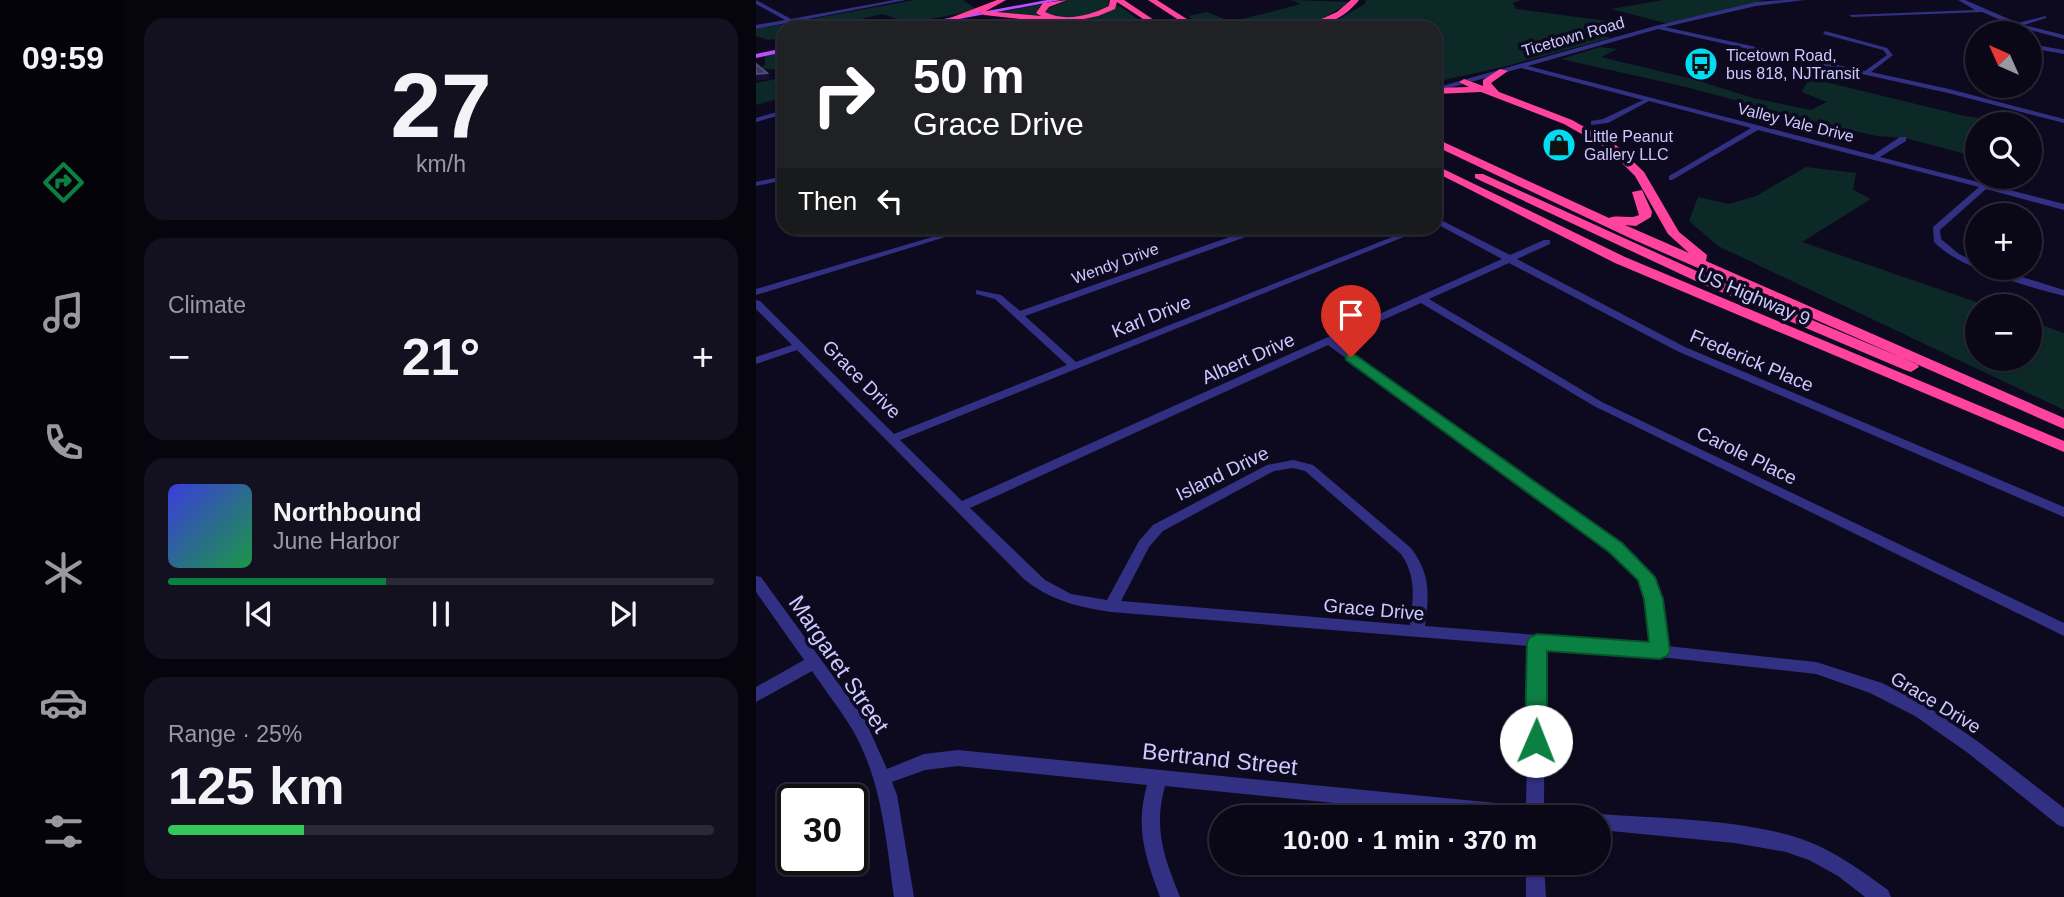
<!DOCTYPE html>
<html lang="en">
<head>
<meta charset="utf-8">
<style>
	:root { --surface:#0a0817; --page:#131120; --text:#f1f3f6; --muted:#999aa1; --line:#2a2936; --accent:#0b8043 }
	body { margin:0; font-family:Helvetica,sans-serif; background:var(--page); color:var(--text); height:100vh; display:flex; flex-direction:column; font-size:26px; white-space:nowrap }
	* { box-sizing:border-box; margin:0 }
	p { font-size:23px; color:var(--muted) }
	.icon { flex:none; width:38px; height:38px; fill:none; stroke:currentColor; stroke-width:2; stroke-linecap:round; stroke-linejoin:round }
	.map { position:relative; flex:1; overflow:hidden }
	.drawer { display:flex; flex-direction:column; gap:18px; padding:18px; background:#06040d; width:630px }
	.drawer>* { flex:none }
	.hud { position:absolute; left:21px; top:21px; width:665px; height:214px; border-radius:21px; box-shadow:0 2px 5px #0004,0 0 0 2px var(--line); background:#202124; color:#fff; overflow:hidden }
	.needle { width:46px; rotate:315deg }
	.tools { position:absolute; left:1209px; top:21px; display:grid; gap:14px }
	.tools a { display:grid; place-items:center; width:77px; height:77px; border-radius:50%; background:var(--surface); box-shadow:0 2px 5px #0004,0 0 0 2px var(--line); font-size:35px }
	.speed { position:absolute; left:21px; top:784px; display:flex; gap:14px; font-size:35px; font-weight:700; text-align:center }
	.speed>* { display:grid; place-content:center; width:91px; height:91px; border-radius:50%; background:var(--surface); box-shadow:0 2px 5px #0004,0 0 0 2px var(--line); line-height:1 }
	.speed .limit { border:4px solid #111; border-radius:10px; background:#fff; color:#111 }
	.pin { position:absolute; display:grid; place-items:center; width:60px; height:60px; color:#fff; margin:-72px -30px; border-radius:50% 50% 50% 0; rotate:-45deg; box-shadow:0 0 7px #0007 }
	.pin .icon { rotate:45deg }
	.me { position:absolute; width:77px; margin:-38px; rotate:1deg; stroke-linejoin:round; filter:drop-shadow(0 0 5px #0008) }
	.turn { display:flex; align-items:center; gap:24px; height:147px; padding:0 21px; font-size:32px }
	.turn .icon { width:91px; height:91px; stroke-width:2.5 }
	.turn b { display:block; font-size:49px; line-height:60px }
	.then { display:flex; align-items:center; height:66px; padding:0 21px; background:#0003; gap:14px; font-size:26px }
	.big { font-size:52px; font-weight:800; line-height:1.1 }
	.drawer .card { flex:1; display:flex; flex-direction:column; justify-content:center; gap:10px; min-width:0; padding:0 24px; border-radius:21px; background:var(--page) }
	.drawer .dial { align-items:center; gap:0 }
	.dial b { font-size:91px; line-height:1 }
	.song { display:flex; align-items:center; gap:21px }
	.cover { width:84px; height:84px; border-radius:10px; background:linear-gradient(135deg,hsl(240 70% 55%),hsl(140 70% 35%)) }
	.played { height:7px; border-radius:4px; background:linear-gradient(90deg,var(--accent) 40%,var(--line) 40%) }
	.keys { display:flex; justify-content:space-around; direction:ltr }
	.heat { display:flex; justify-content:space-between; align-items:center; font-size:38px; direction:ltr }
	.charge { height:10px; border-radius:5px; background:linear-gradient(90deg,#34c759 25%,var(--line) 0) }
	.trip { position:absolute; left:453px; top:805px; width:402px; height:70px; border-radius:35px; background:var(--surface); box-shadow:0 2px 5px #0004,0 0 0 2px var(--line); font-weight:800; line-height:70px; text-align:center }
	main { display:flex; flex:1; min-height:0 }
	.tab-bar { display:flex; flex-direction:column; width:126px; justify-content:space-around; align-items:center; background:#040309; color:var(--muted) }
	.tab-bar .icon { width:49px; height:49px }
	.tab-bar .active { color:var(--accent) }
	.tab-bar b { font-size:32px; color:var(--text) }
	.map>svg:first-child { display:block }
	.green { fill:#0c2928 }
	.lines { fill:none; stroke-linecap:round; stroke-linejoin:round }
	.minor { fill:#323083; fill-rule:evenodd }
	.major { fill:#bb4fff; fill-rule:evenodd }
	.highway { fill:#ff439f; fill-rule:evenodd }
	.shaded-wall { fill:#171033 }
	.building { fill:#3b3361; stroke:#524a7a; stroke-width:2 }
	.route { fill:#0b8043; stroke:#07532c; stroke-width:2 }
	.labels { text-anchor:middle; stroke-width:7; stroke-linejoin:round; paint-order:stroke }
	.far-street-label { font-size:16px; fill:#cdc8ff; stroke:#0d0a1f }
	.far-poi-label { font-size:16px; fill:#cdc8ff; stroke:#0d0a1f; text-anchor:start }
	.street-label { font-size:19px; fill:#cdc8ff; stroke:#0d0a1f }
	.near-street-label { font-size:23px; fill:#cdc8ff; stroke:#0d0a1f }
</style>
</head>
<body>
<main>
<nav class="tab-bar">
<b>09:59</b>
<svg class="icon active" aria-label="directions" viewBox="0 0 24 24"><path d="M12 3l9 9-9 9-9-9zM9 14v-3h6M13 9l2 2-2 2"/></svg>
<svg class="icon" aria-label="music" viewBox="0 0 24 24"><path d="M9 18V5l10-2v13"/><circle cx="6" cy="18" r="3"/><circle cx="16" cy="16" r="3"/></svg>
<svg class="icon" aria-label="phone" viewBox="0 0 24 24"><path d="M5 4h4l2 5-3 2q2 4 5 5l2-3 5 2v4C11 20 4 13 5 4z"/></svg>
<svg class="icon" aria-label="climate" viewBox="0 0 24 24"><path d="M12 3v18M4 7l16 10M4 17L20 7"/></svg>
<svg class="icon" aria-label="car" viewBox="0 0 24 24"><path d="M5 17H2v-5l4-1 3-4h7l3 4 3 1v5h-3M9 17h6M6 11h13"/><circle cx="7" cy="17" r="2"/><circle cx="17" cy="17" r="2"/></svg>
<svg class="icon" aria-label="filters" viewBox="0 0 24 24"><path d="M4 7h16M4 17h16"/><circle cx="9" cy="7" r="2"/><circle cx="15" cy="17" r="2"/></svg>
</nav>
<section class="drawer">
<div class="card dial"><b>27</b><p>km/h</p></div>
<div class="card"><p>Climate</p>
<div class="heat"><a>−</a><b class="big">21°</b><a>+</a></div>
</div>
<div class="card">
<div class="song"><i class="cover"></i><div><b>Northbound</b><p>June Harbor</p></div></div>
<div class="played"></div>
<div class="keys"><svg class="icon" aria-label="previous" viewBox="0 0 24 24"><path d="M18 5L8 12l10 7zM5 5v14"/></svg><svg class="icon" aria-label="pause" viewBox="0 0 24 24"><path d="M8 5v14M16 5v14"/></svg><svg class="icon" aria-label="next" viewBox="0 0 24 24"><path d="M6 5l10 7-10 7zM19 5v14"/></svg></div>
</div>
<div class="card"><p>Range · 25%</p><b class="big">125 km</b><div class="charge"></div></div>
</section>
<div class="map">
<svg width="1308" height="897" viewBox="0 0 1308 897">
	<rect width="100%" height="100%" fill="#0d0a1f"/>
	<path class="green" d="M159,0H207L221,10L154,23L126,14L84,24L77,28H28V37L13,40L0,36V29Z
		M312,0H352L355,4C341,19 303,22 287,11Z
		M535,0L595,2L558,23L536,28H449L432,16L451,12L475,22L545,4Z
		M610,0H765L757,3L760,9L874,24L841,34L855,38L747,67L679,82V28H567L609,4Z
		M907,0H1008L913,24L855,9Z
		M293,3L283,7L281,14L287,17C313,18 341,22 362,5L394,28H352L243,12Z
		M844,47L861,49L845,57L940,80L997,98L1055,110L1071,102L1046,92L1053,78L1209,116L1262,124H1222L1221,157L1149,138L1121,136L1071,125L926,86L805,59Z
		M28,52V97L0,105V83L21,79L20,70L5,68L9,64V56Z
		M1050,167L1100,173L1097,190L1115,199L1046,242L1232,306H1222V359H1274V321L1308,333V410L962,246L933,221L942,197L973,204L1000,196Z"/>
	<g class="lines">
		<path class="minor" d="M0,0L35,19L138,0H150L0,29V25L29,20L0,4Z
			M1028,0H1049L1000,6L909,27L1109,71L1131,55L1127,50L1067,34L1069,31L1131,48L1137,55L1115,72L1193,89L1308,119V123L1192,93L902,29L772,66L1117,155L1144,137H1150V141L1124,157L1308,204V210L1230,189L1184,230L1185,239L1203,254L1222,263V268H1237L1308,290V296C1269,285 1205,270 1178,242L1177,227L1223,187L1002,130L916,180H913V176L995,128L893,101L852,123L835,125V121L847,119L887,100L765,68L679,92V88L899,26L1000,2Z
			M1202,0H1209L1262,23L1290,16V18L1268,25L1308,35V39L1259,26L1226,12L1096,17L1093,15L1219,10Z
			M166,22L205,26L208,28L164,25Z
			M253,26H283L286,28H250Z
			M1274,44L1308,50V54L1274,48Z
			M28,110V114L0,122V118Z
			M28,176V180L0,186V182Z
			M679,217L754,255L788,240H794V244L761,259L929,347L1308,507V517L921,351L753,263L673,299L846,402L1308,623V636L838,406L665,303L580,341L879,555L895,573L901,586L911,646L1060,662L1126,683L1171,706L1224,743L1308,808V827L1302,825L1212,753L1159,716L1114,693L1060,674L904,657L789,648L788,808L804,811L807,817H717L409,786C397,829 408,857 424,897H404C389,856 379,828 391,785L202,766L169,770L136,782L141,795L158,897H138C130,840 126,780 96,729C84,709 69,690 56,671L0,702V687L48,660L0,592V576L5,577L109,720L131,769L168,754L202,750L770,806L773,646L355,612C322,607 296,601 269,580L41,350L0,364V357L36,345L0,309V300L4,301L138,434L311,365L239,299L220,294V290L245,295L264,311L499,228H510L509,230L269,316L320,362L659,228H670L144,440L206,501L746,259L679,223ZM572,345L869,563L884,580L887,586L895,644L669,626C673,594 675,575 655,548L557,465L537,460L511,465L397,525L383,541L351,600L315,594L289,580L214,508ZM537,468L549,471L645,554C661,577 657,599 654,625L365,601L393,547L407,531L518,471Z
			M207,228H219L0,295V289Z
			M844,814C910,819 1004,819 1063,846C1088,858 1110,874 1132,890L1135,897H1109L1082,876L1053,860L1030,852L979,843L844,830V817H837Z
			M770,863H788L790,897H770Z"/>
		<path class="major" d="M291,0H305L155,28H139Z
			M28,48V52L0,58V54Z"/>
		<path class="highway" d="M241,0H250L230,11L285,16L280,13L287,3L311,0L293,7L289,12C309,22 333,16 353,6L354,0H368L410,28H401L361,2L359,9L342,16L318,21L348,28L228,15L225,12L198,20L194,18Z
			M392,0H401L445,28H435Z
			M595,0H603C589,18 567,28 545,28L581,12Z
			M744,69L752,71L735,83L743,92L816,120L860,145L888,172L923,232L951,255L950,261L1308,418V429L876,239L679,146V139L683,140L853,218C863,214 873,220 883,215L876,192L886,190L896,212L895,217L880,226L869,225L933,253L912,234L879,176L852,149L808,124L725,92L679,94V88L713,87L703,82L708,79L727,86V80Z
			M679,165L869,257L1308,441V452L859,263L679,172Z
			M719,174H727L956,278L1161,364L1163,367L1155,372L1149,370L946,284L719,178Z"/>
	</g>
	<path class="shaded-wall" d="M11,73L14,79L0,81V74Z"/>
	<path class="building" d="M0,64L11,73L0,74Z"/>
	<path class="route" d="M595,352L866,543L899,577L907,599L914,651L911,656L904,659L791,651V741L787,748L780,751L772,748L769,741L771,642L774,637L781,634L893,642L888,599L882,580L853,552L590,360V354Z"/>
	<defs>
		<symbol id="bus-disc" viewBox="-11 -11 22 22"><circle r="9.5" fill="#00ddf3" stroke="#0d0a1f"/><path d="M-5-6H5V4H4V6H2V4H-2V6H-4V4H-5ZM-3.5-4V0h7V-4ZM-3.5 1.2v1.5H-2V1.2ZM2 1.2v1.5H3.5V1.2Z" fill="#111"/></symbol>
		<symbol id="shop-disc" viewBox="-11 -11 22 22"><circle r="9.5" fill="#00ddf3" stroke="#0d0a1f"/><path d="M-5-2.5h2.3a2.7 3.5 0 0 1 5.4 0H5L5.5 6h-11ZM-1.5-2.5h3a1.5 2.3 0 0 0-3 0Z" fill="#111"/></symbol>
	</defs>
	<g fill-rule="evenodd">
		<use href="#bus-disc" x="926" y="45" width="38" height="38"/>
		<use href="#shop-disc" x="784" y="126" width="38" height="38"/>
	</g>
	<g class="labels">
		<g class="far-street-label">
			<text transform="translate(817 36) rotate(-16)" y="6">Ticetown Road</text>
			<text transform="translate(1040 122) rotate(14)" y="6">Valley Vale Drive</text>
			<text transform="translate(359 263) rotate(-20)" y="6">Wendy Drive</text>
		</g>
		<g class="far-poi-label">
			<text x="970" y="61">Ticetown Road,<tspan x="970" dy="18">bus 818, NJTransit</tspan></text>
			<text x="828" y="142">Little Peanut<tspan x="828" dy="18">Gallery LLC</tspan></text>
		</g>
		<g class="street-label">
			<text transform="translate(998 296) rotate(23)" y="7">US Highway 9</text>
			<text transform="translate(395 316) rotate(-22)" y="7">Karl Drive</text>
			<text transform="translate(492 358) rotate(-24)" y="7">Albert Drive</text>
			<text transform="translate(996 360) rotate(23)" y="7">Frederick Place</text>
			<text transform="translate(106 379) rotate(45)" y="7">Grace Drive</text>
			<text transform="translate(991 455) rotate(26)" y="7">Carole Place</text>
			<text transform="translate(466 473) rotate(-26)" y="7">Island Drive</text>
			<text transform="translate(618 609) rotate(5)" y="7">Grace Drive</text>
			<text transform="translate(1180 702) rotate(31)" y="7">Grace Drive</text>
		</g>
		<g class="near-street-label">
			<text transform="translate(83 664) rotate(56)" y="8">Margaret Street</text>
			<text transform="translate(464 759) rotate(6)" y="8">Bertrand Street</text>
		</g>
	</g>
</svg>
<div class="tools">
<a><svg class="needle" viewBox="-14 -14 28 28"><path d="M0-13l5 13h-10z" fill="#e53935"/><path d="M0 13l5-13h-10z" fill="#999aa1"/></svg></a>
<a><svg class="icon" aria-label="search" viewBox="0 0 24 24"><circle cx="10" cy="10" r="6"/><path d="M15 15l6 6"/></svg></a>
<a>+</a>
<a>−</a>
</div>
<div class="speed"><div class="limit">30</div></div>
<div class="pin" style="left:595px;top:357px;background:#d93025"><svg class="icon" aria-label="arrive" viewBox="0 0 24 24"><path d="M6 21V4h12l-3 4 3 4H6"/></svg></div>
<svg class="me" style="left:780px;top:741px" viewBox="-20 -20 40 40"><circle r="19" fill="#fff"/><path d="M0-13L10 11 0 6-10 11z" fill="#0b8043"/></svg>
<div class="trip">10:00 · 1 min · 370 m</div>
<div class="hud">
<div class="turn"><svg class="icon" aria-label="right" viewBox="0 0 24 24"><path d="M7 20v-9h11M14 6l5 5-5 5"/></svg><div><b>50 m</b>Grace Drive</div></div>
<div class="then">Then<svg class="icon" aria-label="left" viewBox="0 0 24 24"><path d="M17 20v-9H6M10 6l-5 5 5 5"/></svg></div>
</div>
</div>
</main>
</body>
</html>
